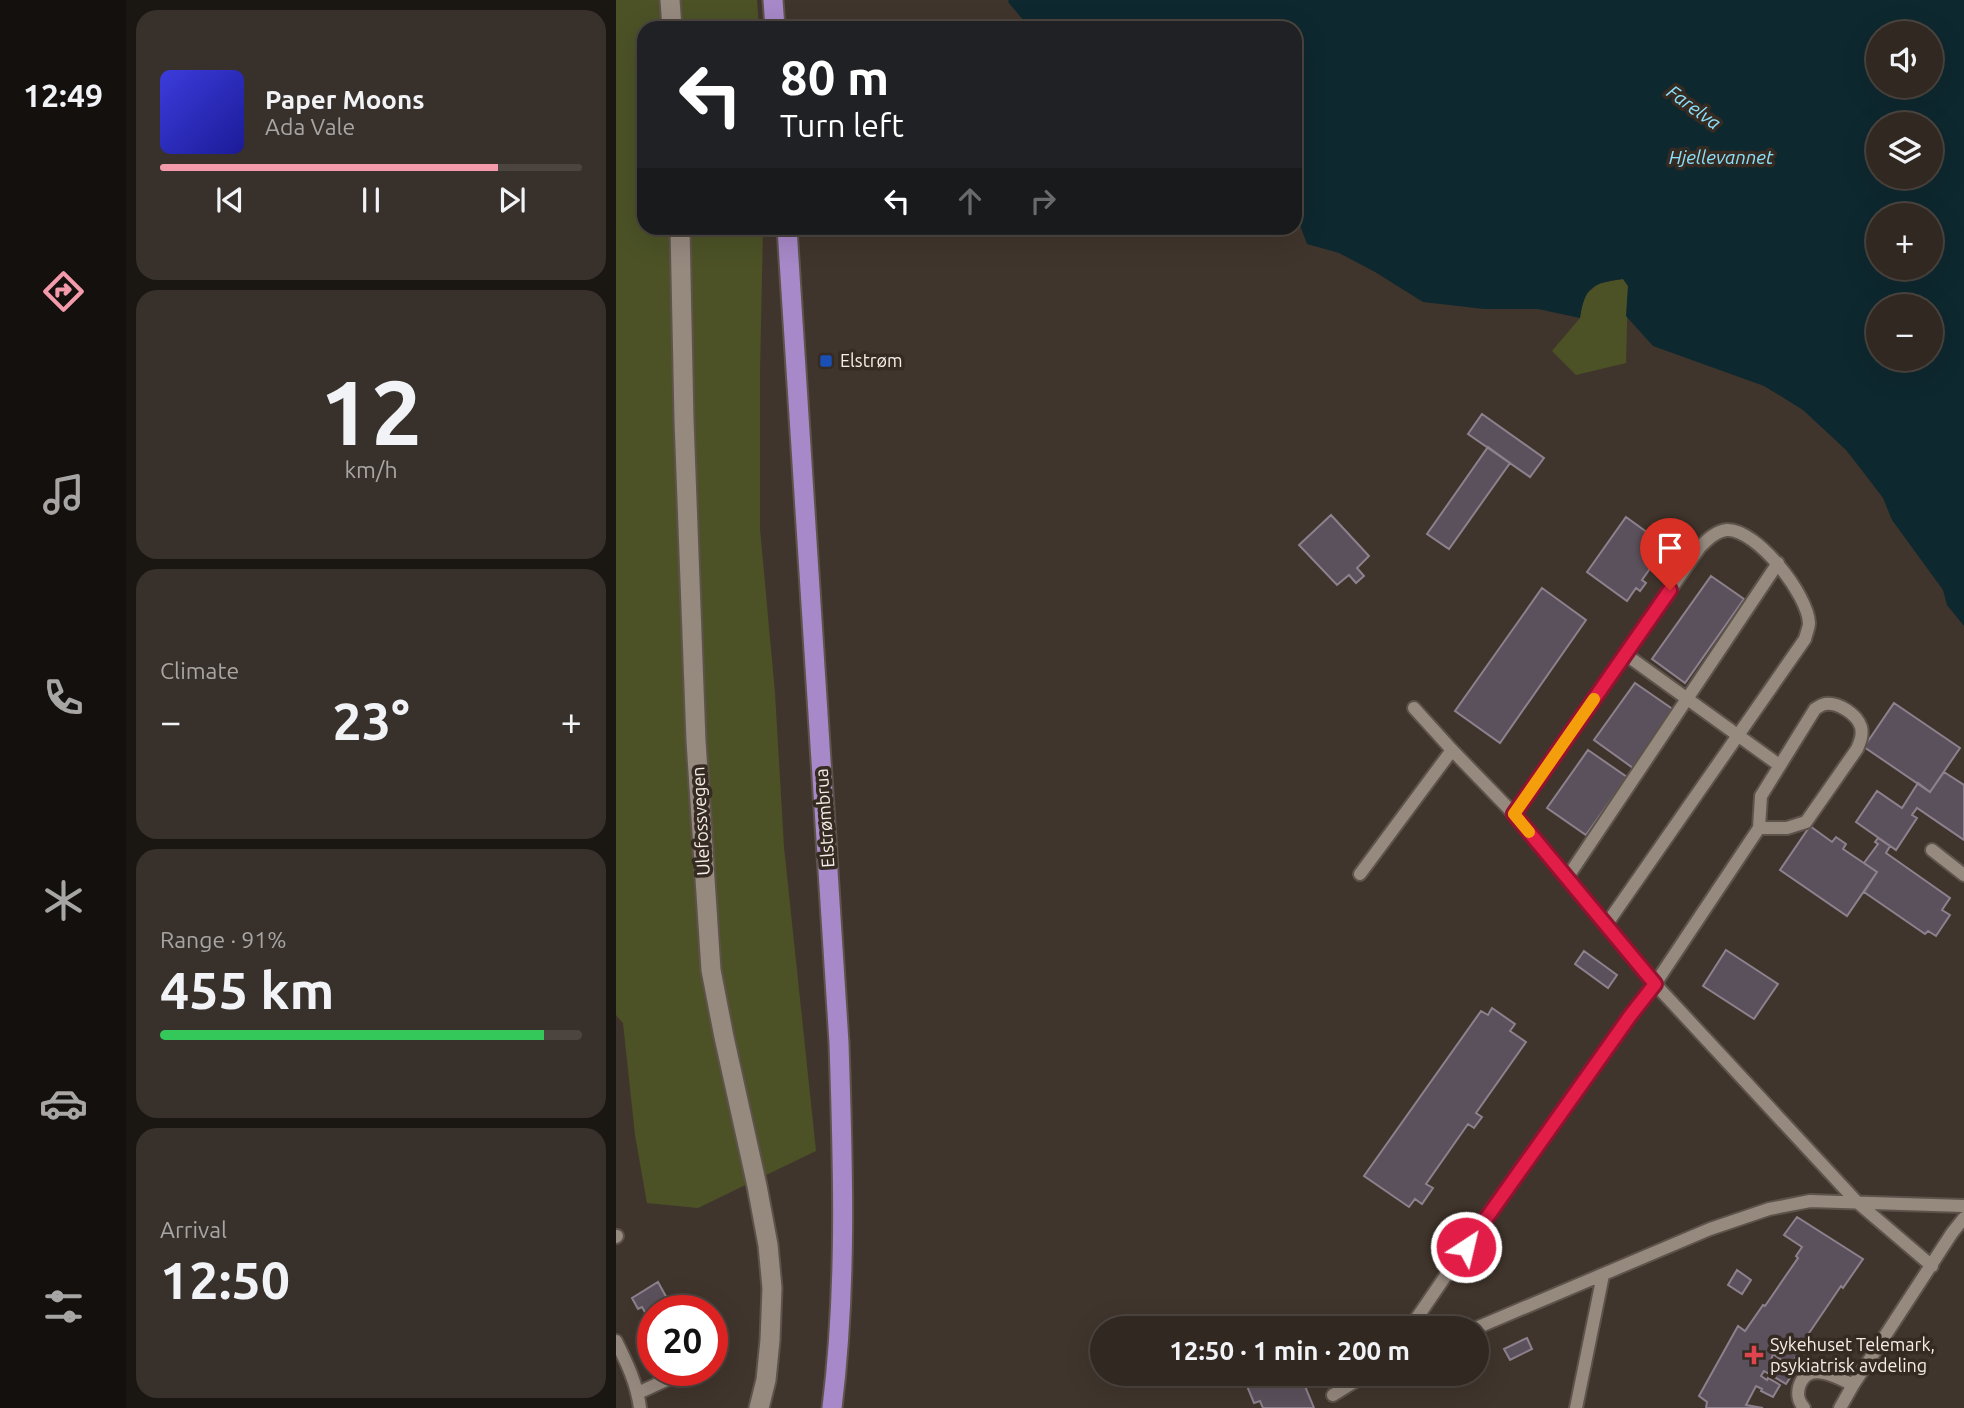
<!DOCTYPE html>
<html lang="en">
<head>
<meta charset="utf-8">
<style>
	:root { --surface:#302821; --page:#38302a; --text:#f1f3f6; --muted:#a8a6a5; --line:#4b443f; --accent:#f39aab }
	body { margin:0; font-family:Ubuntu,sans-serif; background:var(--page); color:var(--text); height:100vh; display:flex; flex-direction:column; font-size:26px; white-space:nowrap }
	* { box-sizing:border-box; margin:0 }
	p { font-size:23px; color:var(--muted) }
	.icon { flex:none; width:38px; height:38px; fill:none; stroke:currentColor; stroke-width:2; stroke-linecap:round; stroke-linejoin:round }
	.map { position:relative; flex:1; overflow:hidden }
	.drawer { display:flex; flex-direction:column; gap:10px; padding:10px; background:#1a1612; width:490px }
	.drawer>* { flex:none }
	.banner { position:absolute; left:21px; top:21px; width:665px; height:214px; border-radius:21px; box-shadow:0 7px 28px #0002,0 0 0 2px var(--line); background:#202124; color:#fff; overflow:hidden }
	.fabs { position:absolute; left:1250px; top:21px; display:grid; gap:14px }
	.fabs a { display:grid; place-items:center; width:77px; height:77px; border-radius:50%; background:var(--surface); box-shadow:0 7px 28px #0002,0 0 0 2px var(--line); font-size:35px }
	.speed { position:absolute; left:21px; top:1295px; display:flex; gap:14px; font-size:35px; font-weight:700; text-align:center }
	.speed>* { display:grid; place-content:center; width:91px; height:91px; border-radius:50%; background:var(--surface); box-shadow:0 7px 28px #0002,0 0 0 2px var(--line); line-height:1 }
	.speed .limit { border:10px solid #d22; background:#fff; color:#111 }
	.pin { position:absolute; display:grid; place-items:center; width:60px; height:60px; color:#fff; margin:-72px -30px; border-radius:50% 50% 50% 0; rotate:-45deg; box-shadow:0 0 7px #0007 }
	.pin .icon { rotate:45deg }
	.me { position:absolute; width:77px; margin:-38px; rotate:35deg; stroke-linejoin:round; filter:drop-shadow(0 0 5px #0008) }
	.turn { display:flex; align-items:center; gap:24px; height:147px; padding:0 28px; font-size:32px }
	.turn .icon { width:91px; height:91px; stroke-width:2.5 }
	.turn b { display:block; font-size:49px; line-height:60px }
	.lanes { display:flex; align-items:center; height:66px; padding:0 28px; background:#0003; justify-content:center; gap:35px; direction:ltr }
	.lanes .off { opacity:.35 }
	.big { font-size:52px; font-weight:600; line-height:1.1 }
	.drawer .tile { flex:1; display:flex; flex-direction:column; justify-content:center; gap:10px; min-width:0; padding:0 24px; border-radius:21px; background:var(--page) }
	.drawer .dial { align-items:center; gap:0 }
	.dial b { font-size:91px; line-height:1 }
	.song { display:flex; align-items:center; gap:21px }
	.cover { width:84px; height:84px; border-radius:10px; background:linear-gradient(135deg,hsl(240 70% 55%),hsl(240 70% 35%)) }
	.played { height:7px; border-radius:4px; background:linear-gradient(90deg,var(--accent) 80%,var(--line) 80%) }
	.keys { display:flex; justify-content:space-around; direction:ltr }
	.heat { display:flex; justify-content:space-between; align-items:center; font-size:38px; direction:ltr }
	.charge { height:10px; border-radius:5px; background:linear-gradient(90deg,#34c759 91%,var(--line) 0) }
	.trip { position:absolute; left:474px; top:1316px; width:399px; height:70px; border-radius:35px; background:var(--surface); box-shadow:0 7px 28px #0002,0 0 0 2px var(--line); font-weight:600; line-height:70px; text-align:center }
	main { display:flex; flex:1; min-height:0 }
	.tabs { display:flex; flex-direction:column; width:126px; justify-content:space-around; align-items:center; background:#13100d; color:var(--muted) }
	.tabs .icon { width:49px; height:49px }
	.tabs .active { color:var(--accent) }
	.tabs b { font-size:32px; color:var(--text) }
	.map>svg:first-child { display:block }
	.green { fill:#4c5226 }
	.water { fill:#0e282f; fill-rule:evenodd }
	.building { fill:#5b515c; stroke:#8d818d; stroke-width:2 }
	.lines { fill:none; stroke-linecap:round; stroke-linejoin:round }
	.service-casing { stroke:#5d534b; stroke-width:16 }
	.tertiary-casing { stroke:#5d534b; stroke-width:23 }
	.primary-casing { stroke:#5d534b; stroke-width:23 }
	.service { stroke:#96897e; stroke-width:12 }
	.tertiary { stroke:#96897e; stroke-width:19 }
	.primary { stroke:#a788c8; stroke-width:19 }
	.route-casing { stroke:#92132f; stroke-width:18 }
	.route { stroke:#e11d48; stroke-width:12 }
	.slow { stroke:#f59e0b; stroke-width:12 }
	.transit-dot { fill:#1a4fb4; stroke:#362b22; stroke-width:2.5 }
	.health-dot { fill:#e0444e; stroke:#362b22; stroke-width:2.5 }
	.labels { text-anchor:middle; stroke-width:7; stroke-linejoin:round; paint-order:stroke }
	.poi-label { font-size:18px; fill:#f5eee8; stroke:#362b22; text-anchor:start }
	.street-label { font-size:18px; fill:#f5eee8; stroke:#362b22 }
	.water-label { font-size:19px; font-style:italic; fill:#89e1fc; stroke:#362b22 }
</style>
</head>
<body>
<main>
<nav class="tabs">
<b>12:49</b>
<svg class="icon active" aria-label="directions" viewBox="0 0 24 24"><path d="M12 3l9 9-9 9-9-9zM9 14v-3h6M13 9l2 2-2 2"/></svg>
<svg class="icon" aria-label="music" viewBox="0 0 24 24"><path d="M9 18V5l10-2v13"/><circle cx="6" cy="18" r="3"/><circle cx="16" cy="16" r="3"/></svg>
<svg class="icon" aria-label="phone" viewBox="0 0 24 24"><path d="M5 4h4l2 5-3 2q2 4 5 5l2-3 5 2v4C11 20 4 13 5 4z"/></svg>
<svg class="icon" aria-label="climate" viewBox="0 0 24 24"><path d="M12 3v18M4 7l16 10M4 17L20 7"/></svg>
<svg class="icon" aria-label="car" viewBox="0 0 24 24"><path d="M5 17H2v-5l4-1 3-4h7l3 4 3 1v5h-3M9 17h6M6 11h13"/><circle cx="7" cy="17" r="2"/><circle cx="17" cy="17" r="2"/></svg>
<svg class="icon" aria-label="filters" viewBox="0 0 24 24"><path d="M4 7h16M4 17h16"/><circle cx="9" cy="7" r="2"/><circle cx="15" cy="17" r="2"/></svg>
</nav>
<section class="drawer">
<div class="tile">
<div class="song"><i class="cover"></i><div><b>Paper Moons</b><p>Ada Vale</p></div></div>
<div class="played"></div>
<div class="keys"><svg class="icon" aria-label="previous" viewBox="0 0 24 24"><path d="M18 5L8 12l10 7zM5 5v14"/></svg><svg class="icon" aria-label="pause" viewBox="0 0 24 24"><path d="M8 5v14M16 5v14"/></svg><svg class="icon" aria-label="next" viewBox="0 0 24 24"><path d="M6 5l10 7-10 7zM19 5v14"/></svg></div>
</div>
<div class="tile dial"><b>12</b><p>km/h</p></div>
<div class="tile"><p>Climate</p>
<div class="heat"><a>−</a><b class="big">23°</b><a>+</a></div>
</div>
<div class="tile"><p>Range · 91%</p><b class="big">455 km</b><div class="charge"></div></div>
<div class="tile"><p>Arrival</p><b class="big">12:50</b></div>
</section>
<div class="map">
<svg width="1348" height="1408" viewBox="0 0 1348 1408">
	<rect width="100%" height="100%" fill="#40352c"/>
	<path class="green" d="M0,0H141L143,28H28V228H147L144,371V529L159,693L168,847L200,1151L82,1208L31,1203L19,1135L7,1023L0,1015Z
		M1007,279L1012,286L1010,363L960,375L936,351L964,318L967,297L983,283Z"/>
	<path class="water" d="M393,0H1348V626L1331,605L1327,590L1276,520L1267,498L1244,468L1230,450L1187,410L1148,386L1037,346L1010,316L1012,286L1007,279C976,283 969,287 964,318L922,309H868L807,302L759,272L723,253L691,244L679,212V28H414L392,2ZM1262,33H1314V86H1262ZM1262,124H1314V177H1262ZM1262,215H1314V268H1262ZM1262,306H1314V359H1262Z"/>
	<path class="building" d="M866,414L928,458L914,477L852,434Z
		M872,447L894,463L833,549L811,534Z
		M715,515L753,556L741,568L748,576L740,583L733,575L721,585L683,545Z
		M1010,517L1050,546L1026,580L1030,583L1024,591L1020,588L1011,601L971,572Z
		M1095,576L1128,599L1069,683L1036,659Z
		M926,588L970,620L884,743L839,711Z
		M1019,683L1058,710L1017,768L978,740Z
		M1278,703L1344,748L1314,792L1248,747Z
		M972,750L1011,777L970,835L931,808Z
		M1328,772L1348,785V840L1301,808L1296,815L1301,818L1280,850L1240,822L1261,791L1286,808L1302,783L1314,792Z
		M1194,826L1216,842L1220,837L1230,844L1227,849L1261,872L1231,916L1164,870Z
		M1262,838L1274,846L1270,853L1334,898L1326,910L1334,915L1320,936L1312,931L1309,934L1248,892L1261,872L1248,863L1262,844L1259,842Z
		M1110,950L1162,984L1138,1019L1087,986Z
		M968,951L1001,975L992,988L959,964Z
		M876,1008L899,1024L894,1031L910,1042L860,1113L866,1117L858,1128L852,1124L810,1184L817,1188L806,1204L799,1199L793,1207L748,1176L865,1011L872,1015Z
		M1181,1217L1247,1259L1227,1288L1225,1286L1191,1336L1193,1337L1174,1366L1157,1354L1155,1360L1177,1373L1170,1384L1148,1371L1145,1376L1151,1380L1152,1378L1164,1385L1157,1397L1145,1391L1146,1389L1140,1386L1130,1405L1147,1408H1090L1091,1402L1083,1396L1122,1326L1129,1331L1147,1305L1149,1306L1182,1258L1180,1256L1186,1247L1168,1235Z
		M1121,1270L1135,1280L1126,1294L1112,1285Z
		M42,1282L58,1311H37V1353L24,1330L36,1324L26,1307L22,1309L16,1298Z
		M911,1338L916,1349L894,1360L888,1349Z
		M640,1374H684L698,1408H647L644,1401L638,1403L631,1386L637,1384L634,1376Z"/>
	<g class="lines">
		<defs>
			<path id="service" d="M1009,654L1163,765
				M798,708L836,750L898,814L1039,984L1241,1202L1316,1266
				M898,814L1084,547C1092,539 1100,531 1111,530C1141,529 1192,595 1193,623C1193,628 1190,634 1189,639L990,925
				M1316,850L1348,875
				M744,874L836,750
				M951,878L1162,563
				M0,1237L1,1236
				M794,1328L863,1227L1014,1016L1039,984L1143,828L1145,796L1199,709C1202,707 1205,705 1209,704C1222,702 1241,714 1245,727C1247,735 1244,742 1241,749L1190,822L1171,828H1143
				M860,1328L1094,1229L1153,1209L1194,1201L1348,1206
				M0,1341C11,1363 21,1384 24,1408
				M22,1393L63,1374
				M717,1395L751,1374
				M960,1408L987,1275
				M1188,1408C1182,1401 1181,1395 1183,1387C1191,1360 1221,1377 1237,1385
				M1224,1408L1237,1385L1336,1233L1348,1218"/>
			<path id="tertiary" d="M54,0L56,28
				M64,228L68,420L80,741L95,970L108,1037L141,1186L152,1245L156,1288L154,1340L150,1380L143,1408"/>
			<path id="primary" d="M157,0L159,28
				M171,228L223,1043C227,1164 231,1287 216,1408"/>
		</defs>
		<use href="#service" class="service-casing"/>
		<use href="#tertiary" class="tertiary-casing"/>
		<use href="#primary" class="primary-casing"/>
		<use href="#service" class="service"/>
		<use href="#tertiary" class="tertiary"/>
		<use href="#primary" class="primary"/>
	</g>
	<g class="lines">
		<defs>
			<path id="route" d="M850,1247L1014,1016L1039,984L898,814L1054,590"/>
		</defs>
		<use href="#route" class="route-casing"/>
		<use href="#route" class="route"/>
		<path class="slow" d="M913,832L898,814L978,699"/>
	</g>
	<rect class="transit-dot" x="203" y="354" width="14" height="14" rx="3.5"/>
	<path class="health-dot" d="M1134.5 1344.5h7v7h7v7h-7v7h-7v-7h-7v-7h7z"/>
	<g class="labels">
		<g class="poi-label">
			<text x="224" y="367">Elstrøm</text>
			<text x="1154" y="1351">Sykehuset Telemark,<tspan x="1154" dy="21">psykiatrisk avdeling</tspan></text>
		</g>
		<g class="street-label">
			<text transform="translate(209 818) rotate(-94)" y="6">Elstrømbrua</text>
			<text transform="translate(85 821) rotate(-93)" y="6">Ulefossvegen</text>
		</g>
		<g class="water-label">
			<text transform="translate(1078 107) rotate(36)" y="7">Farelva</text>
			<text x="1105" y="164">Hjellevannet</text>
		</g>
	</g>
</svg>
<div class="fabs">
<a><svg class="icon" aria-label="sound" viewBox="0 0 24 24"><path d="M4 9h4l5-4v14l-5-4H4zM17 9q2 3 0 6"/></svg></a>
<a><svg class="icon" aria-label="layers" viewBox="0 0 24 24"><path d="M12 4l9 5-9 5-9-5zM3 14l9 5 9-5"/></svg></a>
<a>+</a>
<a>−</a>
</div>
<div class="speed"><div class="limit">20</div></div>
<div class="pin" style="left:1054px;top:590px;background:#d93025"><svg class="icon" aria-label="arrive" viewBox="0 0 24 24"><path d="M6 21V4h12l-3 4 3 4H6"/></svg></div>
<svg class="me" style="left:850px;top:1247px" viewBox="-20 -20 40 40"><circle r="17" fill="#e11d48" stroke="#fff" stroke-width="3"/><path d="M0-11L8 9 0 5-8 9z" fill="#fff"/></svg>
<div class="trip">12:50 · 1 min · 200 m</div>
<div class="banner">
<div class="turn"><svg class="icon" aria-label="left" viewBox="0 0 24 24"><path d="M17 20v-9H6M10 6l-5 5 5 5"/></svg><div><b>80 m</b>Turn left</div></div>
<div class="lanes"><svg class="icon" aria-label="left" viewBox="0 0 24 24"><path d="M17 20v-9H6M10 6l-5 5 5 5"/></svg><svg class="icon off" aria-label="ahead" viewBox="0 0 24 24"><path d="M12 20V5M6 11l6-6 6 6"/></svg><svg class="icon off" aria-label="right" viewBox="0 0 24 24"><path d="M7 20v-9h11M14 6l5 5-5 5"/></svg></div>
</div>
</div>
</main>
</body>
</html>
